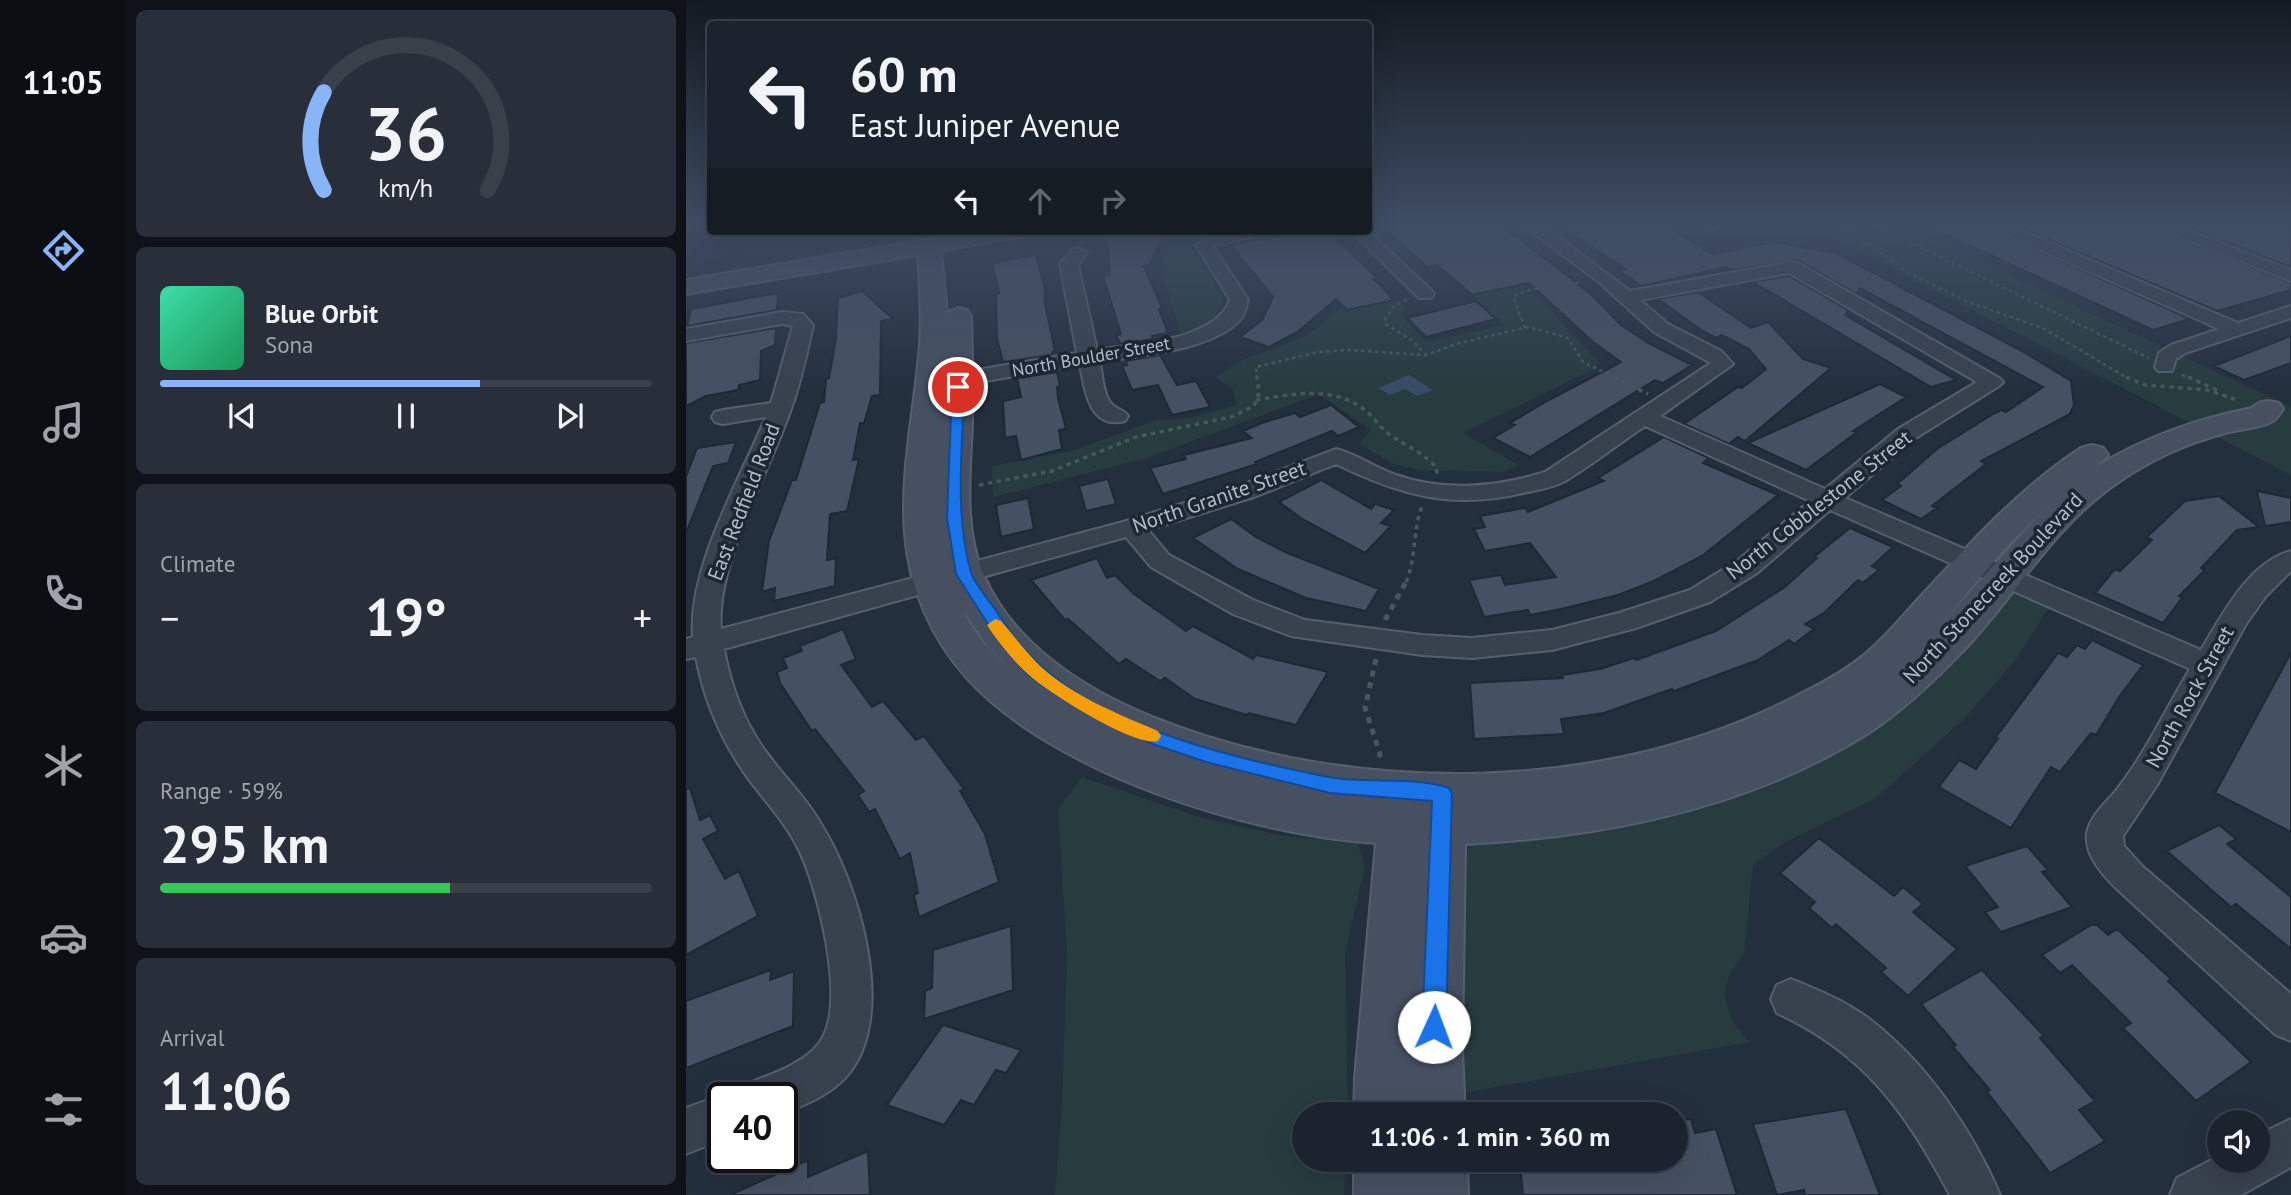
<!DOCTYPE html>
<html lang="en">
<head>
<meta charset="utf-8">
<style>
	:root { --surface:#1b232e; --page:#282f3a; --text:#f1f3f6; --muted:#a0a4aa; --line:#39404a; --accent:#8ab4f8 }
	body { margin:0; font-family:"PT Sans",sans-serif; background:var(--page); color:var(--text); height:100vh; display:flex; flex-direction:column; font-size:26px; white-space:nowrap }
	* { box-sizing:border-box; margin:0 }
	p { font-size:23px; color:var(--muted) }
	.icon { flex:none; width:38px; height:38px; fill:none; stroke:currentColor; stroke-width:2; stroke-linecap:round; stroke-linejoin:round }
	.map { position:relative; flex:1; overflow:hidden }
	.side { display:flex; flex-direction:column; gap:10px; padding:10px; background:#0f1319; width:560px }
	.side>* { flex:none }
	.hud { position:absolute; left:21px; top:21px; width:665px; height:214px; border-radius:7px; box-shadow:0 7px 28px #0002,0 0 0 2px var(--line); background:#1b232e; color:var(--text); overflow:hidden }
	.tools { position:absolute; left:1521px; top:1110px; display:grid; gap:14px }
	.tools a { display:grid; place-items:center; width:63px; height:63px; border-radius:50%; background:var(--surface); box-shadow:0 7px 28px #0002,0 0 0 2px var(--line); font-size:35px }
	.speed { position:absolute; left:21px; top:1082px; display:flex; gap:14px; font-size:35px; font-weight:700; text-align:center }
	.speed>* { display:grid; place-content:center; width:91px; height:91px; border-radius:50%; background:var(--surface); box-shadow:0 7px 28px #0002,0 0 0 2px var(--line); line-height:1 }
	.speed .limit { border:4px solid #111; border-radius:10px; background:#fff; color:#111 }
	.pin { position:absolute; display:grid; place-items:center; width:60px; height:60px; color:#fff; margin:-30px; border:4px solid #fff; border-radius:50%; box-shadow:0 2px 7px #0007 }
	.me { position:absolute; width:77px; margin:-38px; rotate:2deg; stroke-linejoin:round; filter:drop-shadow(0 0 5px #0008) }
	.turn { display:flex; align-items:center; gap:24px; height:147px; padding:0 28px; font-size:32px }
	.turn .icon { width:91px; height:91px; stroke-width:2.5 }
	.turn b { display:block; font-size:49px; line-height:60px }
	.lanes { display:flex; align-items:center; height:66px; padding:0 28px; background:#0003; justify-content:center; gap:35px; direction:ltr }
	.lanes .off { opacity:.35 }
	.big { font-size:52px; font-weight:800; line-height:1.1 }
	.side .tile { flex:1; display:flex; flex-direction:column; justify-content:center; gap:10px; min-width:0; padding:0 24px; border-radius:10px; background:var(--page) }
	.side .dial { align-items:center; gap:0 }
	.dial svg { height:182px; overflow:visible; fill:none; stroke:var(--line); stroke-width:7; stroke-linecap:round; text-anchor:middle }
	.dial text { fill:var(--text); stroke:none }
	.song { display:flex; align-items:center; gap:21px }
	.cover { width:84px; height:84px; border-radius:10px; background:linear-gradient(135deg,hsl(160 70% 55%),hsl(150 70% 35%)) }
	.played { height:7px; border-radius:4px; background:linear-gradient(90deg,var(--accent) 65%,var(--line) 65%) }
	.keys { display:flex; justify-content:space-around; direction:ltr }
	.heat { display:flex; justify-content:space-between; align-items:center; font-size:38px; direction:ltr }
	.charge { height:10px; border-radius:5px; background:linear-gradient(90deg,#34c759 59%,var(--line) 0) }
	.trip { position:absolute; left:606px; top:1102px; width:396px; height:70px; border-radius:35px; background:var(--surface); box-shadow:0 7px 28px #0002,0 0 0 2px var(--line); font-weight:800; line-height:70px; text-align:center }
	main { display:flex; flex:1; min-height:0 }
	.menu { display:flex; flex-direction:column; width:126px; justify-content:space-around; align-items:center; background:#0b0e12; color:var(--muted) }
	.menu .icon { width:49px; height:49px }
	.menu .current { color:var(--accent) }
	.menu b { font-size:32px; color:var(--text) }
	.map>svg:first-child { display:block }
	.green { fill:#263c3f }
	.water { fill:#394c67 }
	.building { fill:#455162; stroke:#1f2835; stroke-width:2 }
	.lines { fill:none; stroke-linecap:round; stroke-linejoin:round }
	.street-casing { stroke:#565f6c; stroke-width:4 }
	.secondary-casing { stroke:#565f6c; stroke-width:4 }
	.path-far2 { stroke:#44595c; stroke-width:2.5; stroke-dasharray:3.5 3.5; stroke-linecap:butt }
	.path-far1 { stroke:#44595c; stroke-width:3.5; stroke-dasharray:4.5 4.5; stroke-linecap:butt }
	.path { stroke:#44595c; stroke-width:5; stroke-dasharray:6 6; stroke-linecap:butt }
	.street { fill:#38414e; fill-rule:evenodd }
	.secondary { fill:#465061; fill-rule:evenodd }
	.route { fill:#1a73e8; stroke:#114b97; stroke-width:2 }
	.slow { fill:#f59e0b }
	.labels { text-anchor:middle; stroke-width:7; stroke-linejoin:round; paint-order:stroke }
	.far-street-label { font-size:18px; fill:#b4bcc9; stroke:#1d2633 }
	.street-label { font-size:21px; fill:#b4bcc9; stroke:#1d2633 }
</style>
</head>
<body>
<main>
<nav class="menu">
<b>11:05</b>
<svg class="icon current" aria-label="directions" viewBox="0 0 24 24"><path d="M12 3l9 9-9 9-9-9zM9 14v-3h6M13 9l2 2-2 2"/></svg>
<svg class="icon" aria-label="music" viewBox="0 0 24 24"><path d="M9 18V5l10-2v13"/><circle cx="6" cy="18" r="3"/><circle cx="16" cy="16" r="3"/></svg>
<svg class="icon" aria-label="phone" viewBox="0 0 24 24"><path d="M5 4h4l2 5-3 2q2 4 5 5l2-3 5 2v4C11 20 4 13 5 4z"/></svg>
<svg class="icon" aria-label="climate" viewBox="0 0 24 24"><path d="M12 3v18M4 7l16 10M4 17L20 7"/></svg>
<svg class="icon" aria-label="car" viewBox="0 0 24 24"><path d="M5 17H2v-5l4-1 3-4h7l3 4 3 1v5h-3M9 17h6M6 11h13"/><circle cx="7" cy="17" r="2"/><circle cx="17" cy="17" r="2"/></svg>
<svg class="icon" aria-label="filters" viewBox="0 0 24 24"><path d="M4 7h16M4 17h16"/><circle cx="9" cy="7" r="2"/><circle cx="15" cy="17" r="2"/></svg>
</nav>
<section class="side">
<div class="tile dial"><svg viewBox="0 0 100 80">
<path d="M14 69A42 42 0 1 1 86 69"/>
<path d="M14 69A42 42 0 0 1 14 26" stroke="#8ab4f8"/>
<text x="50" y="56" font-size="32" font-weight="700">36</text>
<text x="50" y="72" font-size="11">km/h</text>
</svg></div>
<div class="tile">
<div class="song"><i class="cover"></i><div><b>Blue Orbit</b><p>Sona</p></div></div>
<div class="played"></div>
<div class="keys"><svg class="icon" aria-label="previous" viewBox="0 0 24 24"><path d="M18 5L8 12l10 7zM5 5v14"/></svg><svg class="icon" aria-label="pause" viewBox="0 0 24 24"><path d="M8 5v14M16 5v14"/></svg><svg class="icon" aria-label="next" viewBox="0 0 24 24"><path d="M6 5l10 7-10 7zM19 5v14"/></svg></div>
</div>
<div class="tile"><p>Climate</p>
<div class="heat"><a>−</a><b class="big">19°</b><a>+</a></div>
</div>
<div class="tile"><p>Range · 59%</p><b class="big">295 km</b><div class="charge"></div></div>
<div class="tile"><p>Arrival</p><b class="big">11:06</b></div>
</section>
<div class="map">
<svg width="1605" height="1195" viewBox="0 0 1605 1195">
	<rect width="100%" height="100%" fill="#242f3e"/>
	<path class="green" d="M1118,223H1212L1605,407V475Z
		M484,240L504,245L534,291L537,304L521,325L494,333L474,262Z
		M838,284L911,360L910,368L777,433L832,465L818,472L735,470L705,463L673,444L685,430L633,394L461,458L307,497L306,466L389,450L470,420L501,418L551,405L546,388L530,378C557,352 598,351 629,330C637,325 644,313 654,310C671,305 691,303 709,300L720,307L714,314L740,342L818,325L786,295Z
		M1301,569L1369,598L1329,661L1276,721L1191,797L1096,844L1067,865L1058,954L1044,973L1038,995L1047,1023L1064,1042L764,1095L755,842L1221,664Z
		M396,777L516,818L593,835L672,844L679,867L659,952L662,1115H618V1160H660L658,1195H369L376,1104L381,956L372,809Z"/>
	<path class="water" d="M723,375L747,390L731,396L719,389L704,395L692,388Z"/>
	<path class="building" d="M693,223H812L905,294L935,325L962,343L1006,365L977,383L969,380L844,457L807,438L829,425L824,423L861,401L935,362L907,342L843,283L786,295L751,265L741,267Z
		M870,223H976L1026,254L1088,242L1150,253L1336,351L1385,381L1388,405L1384,414L1295,461L1300,464L1246,506L1251,508L1235,519L1196,500L1215,486L1211,484L1251,449L1307,414L1315,410L1320,412L1357,387L1174,288L1171,294L1112,260L1046,270L1041,267L955,286L933,270L939,269Z
		M1235,223H1291L1504,319L1467,330Z
		M1325,223H1456L1605,283V290L1531,311Z
		M1491,223H1605V267Z
		M432,231H468L475,241L463,265L458,266L476,308L473,309L482,333L466,336L467,339L434,344L430,335L435,334L417,276L424,275L422,248L414,234Z
		M622,231H642L691,278L688,279L708,300L661,310L650,299L613,331L583,347L554,337L576,320L587,297L545,245Z
		M350,255L359,290V304L369,351L366,352V355L317,362L311,339L310,293H313L306,263Z
		M1103,276L1162,310L1159,315L1270,380L1245,387L1067,282Z
		M176,291L207,319L195,321L194,395L186,396L178,423H174L167,460L173,459L161,511L144,514L141,560L150,558L149,586L88,601L89,588L76,592L83,541L106,480H110L134,403L138,402L140,379L143,378L150,338L152,298Z
		M1012,292L1065,328L1082,322L1117,359L1145,368L1059,441L1052,437L1043,444L998,424L1052,387L1056,388L1080,369L1063,349L1036,335L1030,338L1015,330L972,299Z
		M92,293L91,310L1,326L5,309Z
		M790,301L810,319L740,337L721,318Z
		M90,328L89,345L75,351L74,380L53,385L52,390L20,396L0,406V343Z
		M1605,336V363L1558,380L1528,366Z
		M474,355L491,385L510,381L524,407L486,415L472,385L446,390L436,366L441,365L440,361Z
		M371,372L374,386L371,387L372,398L380,429L373,430L376,449L335,460L330,436L319,438L317,401L335,397L331,378Z
		M1194,384L1220,397L1167,431L1171,432L1120,470L1062,443Z
		M645,405L673,427L652,436L646,431L569,462L571,464L477,494L464,468L500,459L498,455L566,438L557,431L576,423L609,413L614,417Z
		M978,437L1023,458L1017,463L1092,495L1016,556L968,581L932,595L875,609L844,615L842,610L798,617L783,580L815,575L819,585L870,577L844,543L799,551L788,529L799,527L794,516L839,508L842,512L918,481L912,478Z
		M50,442L42,463L27,466L0,533V477L11,448Z
		M422,479L430,504L400,511L393,486Z
		M635,480L685,509L689,504L708,510L695,523L705,526L679,553L618,520L593,502Z
		M1571,491L1605,498V522L1579,526Z
		M1533,496L1573,527L1551,530L1515,568L1519,570L1493,596L1496,598L1477,623L1409,593L1429,569L1434,571L1466,540L1461,537L1499,501Z
		M342,498L348,529L315,537L310,505Z
		M545,519L570,537L599,552L693,589L680,611L620,598L552,569L507,538Z
		M1164,528L1207,547L1186,566L1193,570L1177,583L1172,580L1138,613L1119,624L1128,629L1108,644L1103,640L1072,660L988,691L986,689L918,713L875,719L878,734L788,739L784,683L877,678L876,675L914,669L948,658L950,660L1030,631L1099,587L1131,558L1128,557Z
		M411,558L421,578L429,575L448,594L500,631L507,626L567,659L570,655L642,672L610,725L563,713L561,715L509,699L479,678L474,681L440,659L433,664L382,619L379,620L345,580Z
		M157,629L170,659L155,665L186,707L197,701L230,740L238,736L278,789L274,791L299,834L313,882L233,917L228,895L232,893L224,853L214,859L189,809L183,812L172,795L178,791L129,729L126,731L94,683L91,672L101,668L97,658L116,651L114,646Z
		M1406,640L1457,665L1433,697L1410,735L1405,733L1374,772L1365,767L1325,828L1253,787L1273,760L1290,769L1312,738L1310,737L1372,653L1381,657L1391,645L1399,649Z
		M1605,653V832L1529,793Z
		M4,788L14,820L24,815L32,831L17,839L39,879L53,871L72,916L0,955V789Z
		M1533,825L1550,839L1541,844L1605,897V949L1550,904L1545,907L1481,851Z
		M1133,838L1208,896L1217,887L1237,904L1227,912L1271,949L1222,996L1195,972L1200,968L1150,924L1146,928L1123,908L1129,902L1094,873Z
		M1341,846L1362,870L1356,872L1386,907L1315,932L1299,912L1312,907L1279,866Z
		M1405,925H1411L1422,935L1431,929L1485,979L1482,981L1565,1062L1510,1101L1437,1028L1445,1023L1386,965L1374,973L1356,955Z
		M325,926L327,990L238,1019L239,991L246,988L247,950Z
		M85,970L84,980L108,971L107,1026L0,1068V1001Z
		M1296,970L1358,1036L1354,1038L1409,1101L1393,1110L1419,1141L1364,1173L1301,1092L1304,1090L1267,1047L1270,1045L1235,1004Z
		M257,1025L335,1050L320,1073L310,1070L288,1105L275,1100L258,1125L201,1105Z
		M1160,1109L1194,1195H1119L1118,1190L1091,1195L1067,1124Z
		M1005,1119L1009,1133L1030,1129L1051,1195H837L834,1164L851,1163V1160H989V1121Z
		M182,1151L184,1195H44L122,1160V1177Z"/>
	<g class="lines">
		<defs>
			<path id="street" d="M834,223H853L944,291L1106,262L1112,263L1313,378L1317,382L1313,386L1228,439L1159,498L1515,650C1536,615 1563,562 1605,551V571L1579,597L1560,624L1471,785L1437,836L1438,846L1456,866L1605,994V1041L1590,1035L1430,888C1416,874 1398,854 1401,833C1404,817 1418,804 1428,793C1459,755 1479,710 1504,669L1144,510L1071,573L1024,602L950,628L866,650L786,658L736,655L605,636L547,614L465,567L440,537L38,649C45,687 59,725 83,756C100,779 121,799 135,824C172,883 211,1011 164,1072C147,1094 121,1104 96,1114V1097H62L68,1081C92,1072 126,1060 138,1035C158,994 132,887 112,848C99,822 79,801 62,778C36,742 18,700 10,657L0,659V639L7,637C2,568 53,481 80,417L37,424L29,422L26,417L29,412L37,410L85,403L107,326L96,324L0,341V329L96,312L117,314L127,325C121,353 115,382 105,409C84,470 29,566 35,629L437,522L550,487L650,449C671,454 689,468 710,475C758,492 812,487 859,472L1025,363L968,332L914,283ZM1103,273L1291,382L1212,429L1139,489L974,416L1047,364L1035,351L982,324L954,300ZM959,426L1124,501L1051,561L1004,590L933,613L866,630L786,638L736,635L619,620L567,600L483,555L462,530L568,497L650,464C714,495 765,510 837,493C851,490 866,488 879,481C906,465 932,444 959,426Z
				M1011,223H1030L1032,226L1024,231Z
				M1294,223H1317L1552,323L1605,306V318L1499,353L1490,359L1486,371H1472L1469,367L1473,353L1485,345L1533,329Z
				M1458,223H1482L1605,270V281Z
				M544,231H578L576,234L527,246L562,300C560,307 559,314 554,320C525,351 454,355 414,362C416,374 417,393 424,402C428,409 437,409 442,416L439,421C403,430 399,390 394,365L251,389L244,387L240,383L244,379L251,377L391,353L374,264L387,249L393,248L401,253L392,265L411,350C449,344 529,341 544,300L510,245L522,235Z
				M665,231H682L745,290L748,294L745,298H733Z
				M1105,979C1132,990 1159,1001 1182,1018C1239,1061 1286,1129 1314,1195H1264C1220,1112 1178,1053 1091,1013L1085,999L1091,985Z
				M37,1095L43,1097H37V1139L0,1154V1108Z
				M1605,1119V1167L1555,1195H1484L1491,1178L1533,1156V1160H1572V1135Z"/>
			<path id="secondary" d="M291,231H342L339,236L258,250L255,253L261,313L272,308L281,310L285,316C286,352 287,388 286,424C284,473 277,529 298,576C328,644 397,689 464,716C665,798 927,796 1120,691C1140,681 1161,669 1178,655C1200,637 1218,614 1237,594C1286,541 1334,488 1395,448L1406,445L1417,448L1422,455L1410,467C1459,437 1510,419 1566,408C1574,400 1582,400 1593,403L1597,409C1594,413 1591,419 1587,421C1574,429 1551,429 1536,434C1499,444 1462,461 1431,483C1368,526 1330,595 1278,650C1250,679 1220,708 1187,730C1066,808 921,837 779,844L776,1051L779,1115H668L669,1078L690,843C565,836 366,773 281,678C245,638 223,587 219,534C214,471 229,407 234,345C236,314 234,285 232,255L0,294V280ZM1361,506L1248,632L1315,553ZM277,610L303,648L324,669C305,652 287,634 277,610Z
				M668,1160H781L782,1195H668Z"/>
		</defs>
		<use href="#street" class="street-casing"/>
		<use href="#secondary" class="secondary-casing"/>
		<path class="path-far2" d="M1153,223L1223,273L1282,302L1357,328L1443,379
			M1184,223L1463,358
			M721,300L710,304L699,319L700,324L727,341L740,355
			M839,328L827,297L838,291L897,282
			M1496,375L1506,379
			M571,379L570,367L632,352L664,350L740,355L770,344L842,327L882,338L897,362L932,379"/>
		<path class="path-far1" d="M928,377L962,394
			M1440,377L1459,385L1521,390L1551,400
			M1502,377L1533,391
			M570,400C607,394 648,385 680,411C688,418 694,427 703,434C719,446 737,452 751,468V475
			M293,485L366,471L450,437L545,417L568,406L573,393L571,377
			M720,582C731,557 726,529 737,504"/>
		<path class="path" d="M699,620L721,580
			M690,659L679,708L694,754L693,762"/>
		<use href="#street" class="street"/>
		<use href="#secondary" class="secondary"/>
	</g>
	<linearGradient id="sky" x2="0" y2="1"><stop stop-color="#141a22"/><stop offset="0.57" stop-color="#3f4d63"/><stop offset="1" stop-color="#3f4d63" stop-opacity="0"/></linearGradient>
	<rect width="1605" height="391" fill="url(#sky)"/>
	<path class="route" d="M272,384L278,387C277,447 268,513 285,572C289,585 303,600 311,612C323,631 336,649 354,665C423,729 551,759 642,777C680,784 727,776 763,788L766,794L760,1027L757,1035L748,1039L740,1035L736,1027L746,801L644,793L520,762L467,744L417,722L375,698L342,675L316,646L270,574L261,518L266,387Z"/>
	<path class="slow" d="M309,619L315,621C328,636 340,652 354,666C387,696 432,714 472,731L475,736L472,741C450,748 361,692 343,675C328,662 312,642 301,625Z"/>
	<g class="labels">
		<g class="far-street-label">
			<text transform="translate(405 357) rotate(-10)" y="6">North Boulder Street</text>
		</g>
		<g class="street-label">
			<text transform="translate(533 497) rotate(-19)" y="7">North Granite Street</text>
			<text transform="translate(58 502) rotate(-69)" y="7">East Redfield Road</text>
			<text transform="translate(1133 505) rotate(-38)" y="7">North Cobblestone Street</text>
			<text transform="translate(1307 588) rotate(-47)" y="7">North Stonecreek Boulevard</text>
			<text transform="translate(1504 697) rotate(-61)" y="7">North Rock Street</text>
		</g>
	</g>
</svg>
<div class="tools">
<a><svg class="icon" aria-label="sound" viewBox="0 0 24 24"><path d="M4 9h4l5-4v14l-5-4H4zM17 9q2 3 0 6"/></svg></a>
</div>
<div class="speed"><div class="limit">40</div></div>
<div class="pin" style="left:272px;top:387px;background:#d93025"><svg class="icon" aria-label="arrive" viewBox="0 0 24 24"><path d="M6 21V4h12l-3 4 3 4H6"/></svg></div>
<svg class="me" style="left:748px;top:1027px" viewBox="-20 -20 40 40"><circle r="19" fill="#fff"/><path d="M0-13L10 11 0 6-10 11z" fill="#1a73e8"/></svg>
<div class="trip">11:06 · 1 min · 360 m</div>
<div class="hud">
<div class="turn"><svg class="icon" aria-label="left" viewBox="0 0 24 24"><path d="M17 20v-9H6M10 6l-5 5 5 5"/></svg><div><b>60 m</b>East Juniper Avenue</div></div>
<div class="lanes"><svg class="icon" aria-label="left" viewBox="0 0 24 24"><path d="M17 20v-9H6M10 6l-5 5 5 5"/></svg><svg class="icon off" aria-label="ahead" viewBox="0 0 24 24"><path d="M12 20V5M6 11l6-6 6 6"/></svg><svg class="icon off" aria-label="right" viewBox="0 0 24 24"><path d="M7 20v-9h11M14 6l5 5-5 5"/></svg></div>
</div>
</div>
</main>
</body>
</html>
